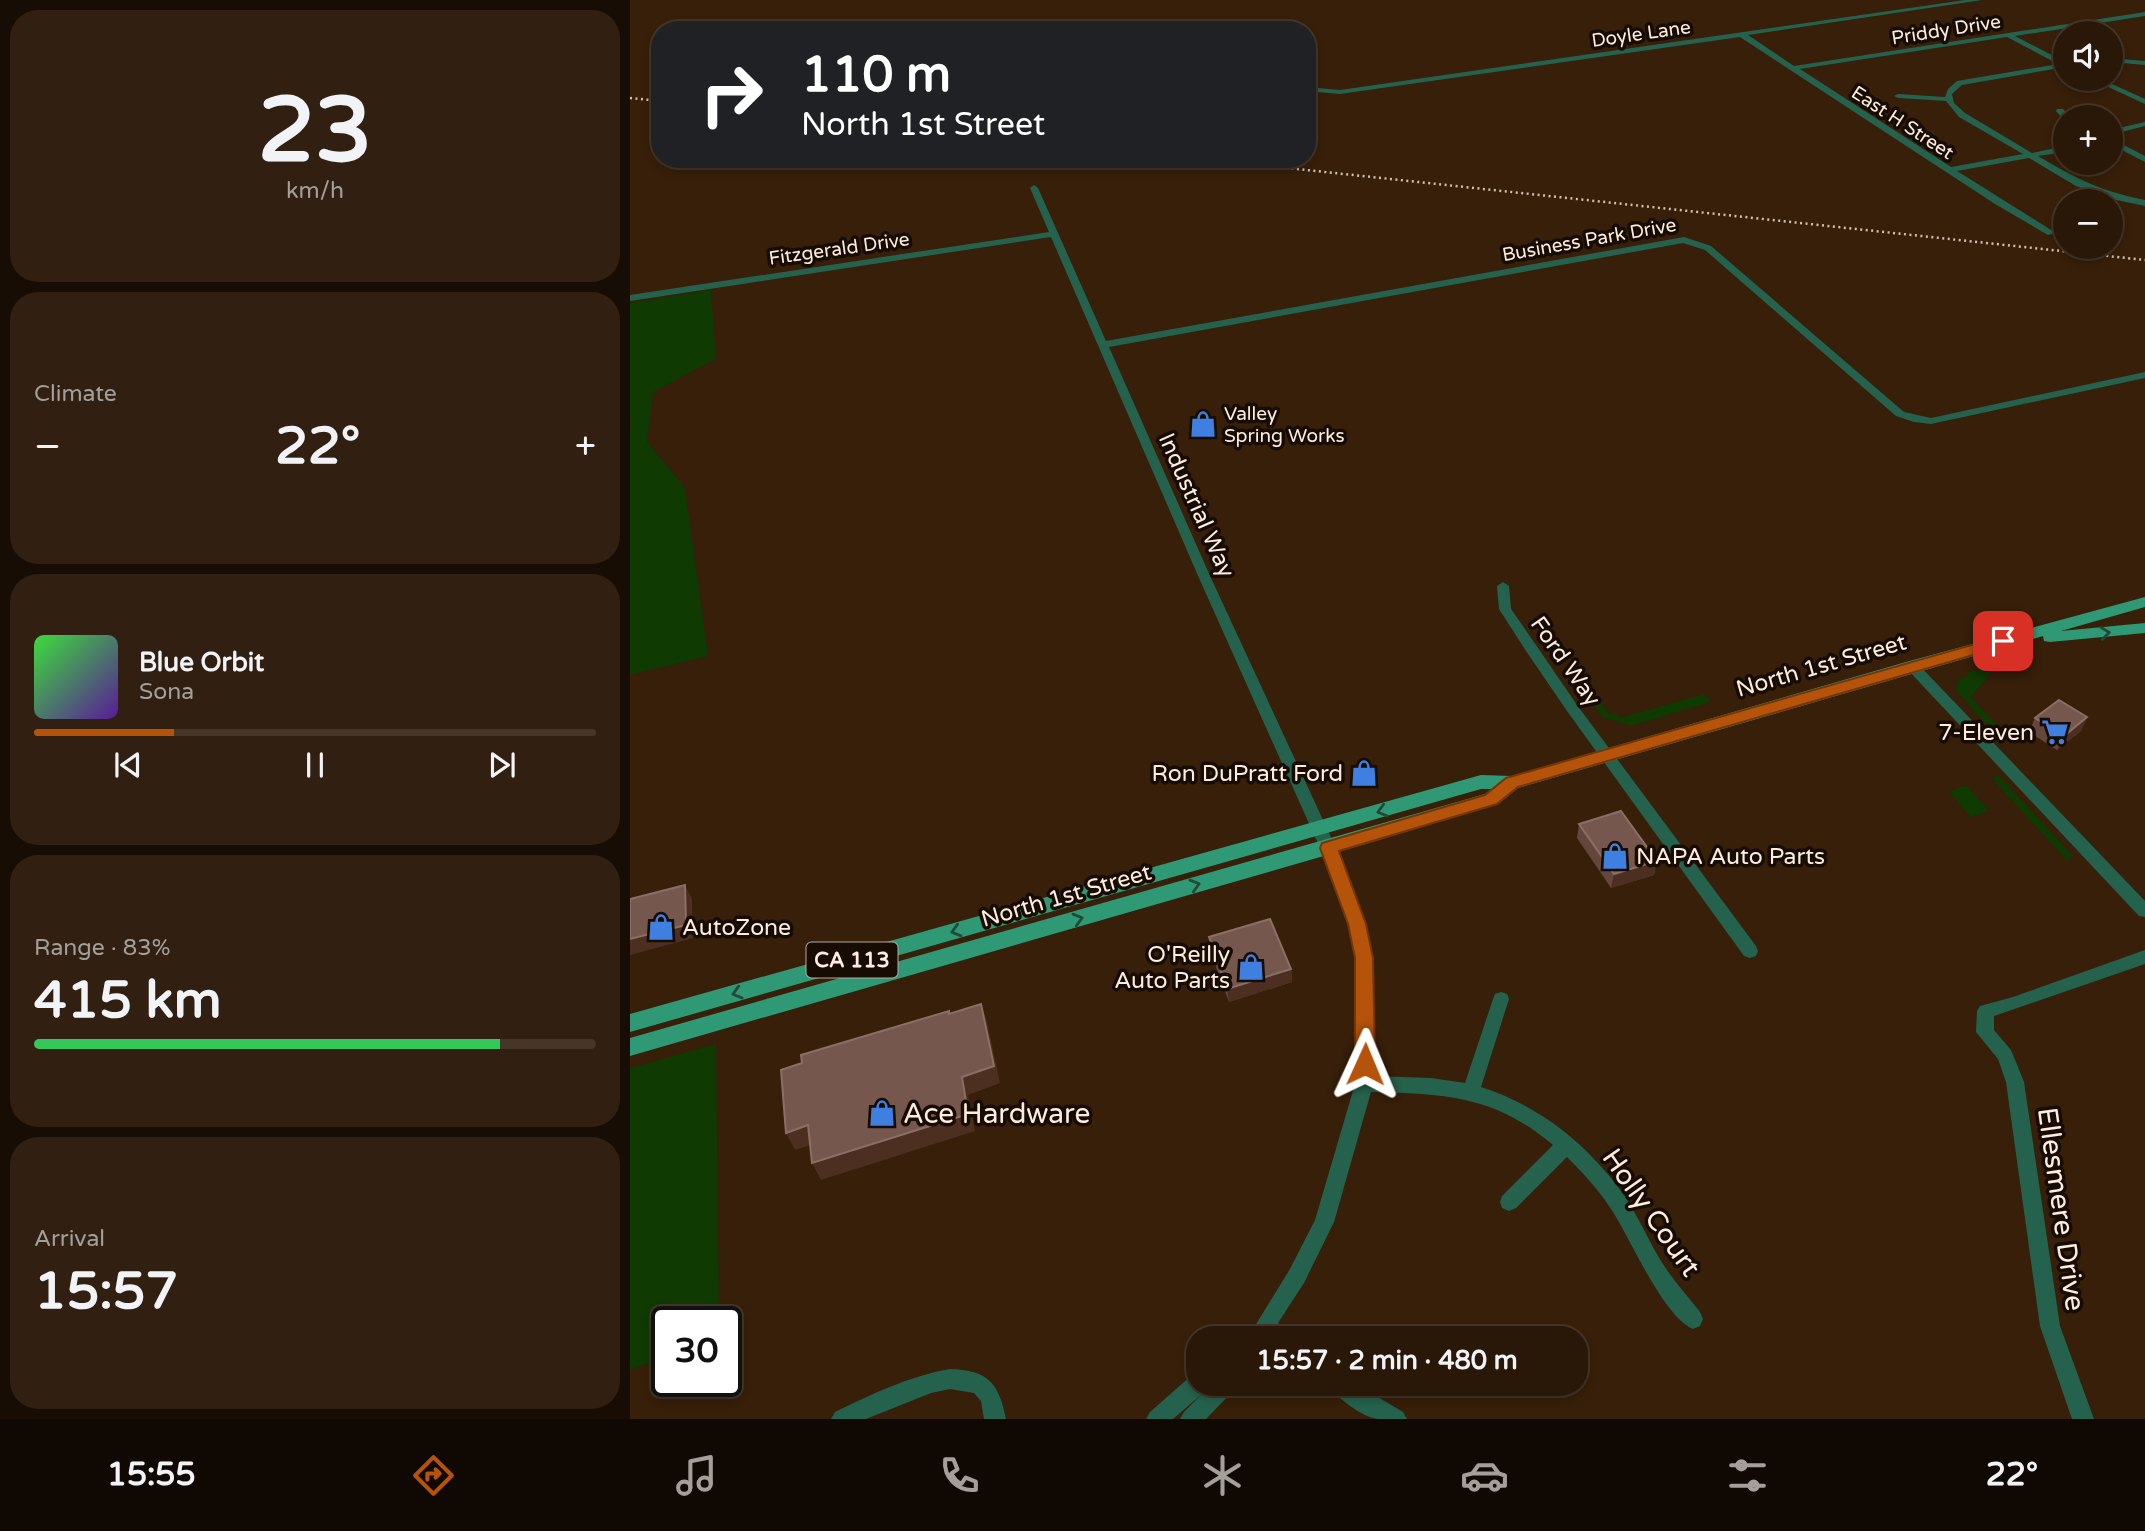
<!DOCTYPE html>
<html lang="en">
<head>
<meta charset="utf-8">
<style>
	:root { --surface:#291707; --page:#312011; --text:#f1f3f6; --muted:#a59f9b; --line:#453628; --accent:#b45309 }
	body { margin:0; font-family:"Varela Round",sans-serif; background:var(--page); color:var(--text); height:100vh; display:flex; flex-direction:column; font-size:26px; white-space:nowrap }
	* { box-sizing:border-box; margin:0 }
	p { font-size:23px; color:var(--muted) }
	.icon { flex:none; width:38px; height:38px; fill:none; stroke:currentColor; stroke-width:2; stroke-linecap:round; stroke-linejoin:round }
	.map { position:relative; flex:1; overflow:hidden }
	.details { display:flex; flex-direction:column; gap:10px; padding:10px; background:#170d04; width:630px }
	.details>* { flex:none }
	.guide { position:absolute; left:21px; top:21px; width:665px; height:147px; border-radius:28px; box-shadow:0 4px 10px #0003,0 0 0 2px var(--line); background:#202124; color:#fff; overflow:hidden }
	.buttons { position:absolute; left:1423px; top:21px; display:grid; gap:14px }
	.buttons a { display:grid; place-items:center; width:70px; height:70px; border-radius:50%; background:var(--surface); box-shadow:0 4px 10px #0003,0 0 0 2px var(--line); font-size:35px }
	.speed { position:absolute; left:21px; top:1306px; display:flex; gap:14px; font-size:35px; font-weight:700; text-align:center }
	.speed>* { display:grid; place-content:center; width:91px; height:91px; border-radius:50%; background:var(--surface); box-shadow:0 4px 10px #0003,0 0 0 2px var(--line); line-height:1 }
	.speed .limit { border:4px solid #111; border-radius:10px; background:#fff; color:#111 }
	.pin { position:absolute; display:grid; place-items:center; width:60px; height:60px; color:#fff; margin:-30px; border-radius:14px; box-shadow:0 4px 10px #0006 }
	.me { position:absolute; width:77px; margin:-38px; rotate:1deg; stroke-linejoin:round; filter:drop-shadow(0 0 5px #0008) }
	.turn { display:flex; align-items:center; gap:24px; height:147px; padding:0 35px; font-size:32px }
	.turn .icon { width:91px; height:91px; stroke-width:2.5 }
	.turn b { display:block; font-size:49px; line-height:60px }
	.big { font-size:52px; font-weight:700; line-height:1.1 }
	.details .tile { flex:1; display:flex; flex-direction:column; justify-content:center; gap:10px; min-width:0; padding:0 24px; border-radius:28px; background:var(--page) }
	.details .dial { align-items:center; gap:0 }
	.dial b { font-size:91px; line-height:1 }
	.song { display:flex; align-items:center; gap:21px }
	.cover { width:84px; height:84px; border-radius:10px; background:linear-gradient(135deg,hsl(120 70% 55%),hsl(270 70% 35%)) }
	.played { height:7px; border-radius:4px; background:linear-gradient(90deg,var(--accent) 25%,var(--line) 25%) }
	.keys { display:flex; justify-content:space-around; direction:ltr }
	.heat { display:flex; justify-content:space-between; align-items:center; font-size:38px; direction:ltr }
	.charge { height:10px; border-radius:5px; background:linear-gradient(90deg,#34c759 83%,var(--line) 0) }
	.trip { position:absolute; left:556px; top:1326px; width:402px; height:70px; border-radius:28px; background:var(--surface); box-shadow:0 4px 10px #0003,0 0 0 2px var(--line); font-weight:700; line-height:70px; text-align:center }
	.menu { display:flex; height:112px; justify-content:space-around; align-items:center; background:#100903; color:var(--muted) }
	.menu .icon { width:49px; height:49px }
	.menu .on { color:var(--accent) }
	.menu b { font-size:32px; color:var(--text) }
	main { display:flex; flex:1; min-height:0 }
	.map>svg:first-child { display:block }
	.green { fill:#0f3a01 }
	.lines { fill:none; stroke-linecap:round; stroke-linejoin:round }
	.minor { fill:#25624d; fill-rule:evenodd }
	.major { fill:#2f9976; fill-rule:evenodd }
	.rail { stroke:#d3c1b2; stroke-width:2.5; stroke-dasharray:2 3.5; stroke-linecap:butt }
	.wall { fill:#65463c }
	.shaded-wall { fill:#4c2f20 }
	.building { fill:#76574e; stroke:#8b6f64; stroke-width:2 }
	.oneway { stroke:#224b37 }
	.route { fill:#b45309; stroke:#753606; stroke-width:2 }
	.labels { text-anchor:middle; stroke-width:7; stroke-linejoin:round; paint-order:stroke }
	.far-street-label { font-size:19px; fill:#fdecdf; stroke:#170c04 }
	.far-poi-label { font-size:19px; fill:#fdecdf; stroke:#170c04; text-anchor:start }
	.shield { fill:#170c04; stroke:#b8a99d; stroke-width:2 }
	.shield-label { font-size:21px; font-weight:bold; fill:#fdecdf }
	.street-label { font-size:23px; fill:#fdecdf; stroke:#170c04 }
	.poi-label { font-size:23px; fill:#fdecdf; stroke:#170c04; text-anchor:end }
	.near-poi-label { font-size:28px; fill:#fdecdf; stroke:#170c04; text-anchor:start }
	.near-street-label { font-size:28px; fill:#fdecdf; stroke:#170c04 }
</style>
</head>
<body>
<main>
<section class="details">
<div class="tile dial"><b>23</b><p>km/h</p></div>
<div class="tile"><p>Climate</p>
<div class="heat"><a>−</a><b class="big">22°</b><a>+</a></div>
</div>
<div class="tile">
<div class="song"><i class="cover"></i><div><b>Blue Orbit</b><p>Sona</p></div></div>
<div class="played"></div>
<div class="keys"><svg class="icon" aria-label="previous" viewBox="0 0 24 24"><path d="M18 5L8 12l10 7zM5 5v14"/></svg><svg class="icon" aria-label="pause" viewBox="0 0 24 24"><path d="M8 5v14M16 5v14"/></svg><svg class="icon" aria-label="next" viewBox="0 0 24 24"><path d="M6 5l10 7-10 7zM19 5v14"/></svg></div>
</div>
<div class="tile"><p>Range · 83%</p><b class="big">415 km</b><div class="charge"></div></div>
<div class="tile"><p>Arrival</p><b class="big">15:57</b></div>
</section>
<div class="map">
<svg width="1515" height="1419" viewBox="0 0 1515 1419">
	<rect width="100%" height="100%" fill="#371f09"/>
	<path class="green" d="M81,290L86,359L23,392L17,442L55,488L78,656L0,675V303Z
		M1379,662L1362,672L1341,697L1370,729L1363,732L1326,690L1329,679L1338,676L1336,673Z
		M1074,694L1080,700L1077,703L1001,726L972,717L958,696L964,695L979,714L986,713L990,718Z
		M1369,776L1443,856L1437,860L1434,857L1364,781L1362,778Z
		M1334,786L1338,787L1359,811L1340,817L1319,791Z
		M86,1044L89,1321H37V1356L0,1370V1068Z"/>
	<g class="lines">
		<path class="minor" d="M1335,0H1352L1118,35L1164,66L1515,12V16L1385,36L1435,62V67L1332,85L1322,94L1324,103L1335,113L1402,153L1435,146V152L1408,156C1447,179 1470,191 1515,200V206L1482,199L1446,186L1399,158L1327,171L1426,233L1418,235L1365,204L1110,37L710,94L677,91V87L710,90ZM1377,37L1428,64L1327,81L1318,89L1315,97L1268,94L1264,96L1268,98L1316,101L1329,117L1393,154L1321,167L1170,69Z
			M1480,58L1515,61V65L1480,62Z
			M1461,79H1471L1515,99V104Z
			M1427,109H1433L1440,117L1433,119L1426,111Z
			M1515,122V126L1480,135V130Z
			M1480,138L1515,156V162L1480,144Z
			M404,185L408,188L476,341L1054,237L1081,246L1274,412L1301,418L1515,372V378L1301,424L1284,422L1266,416L1075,250L1053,243L479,347L581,578L706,848L735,924L742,959L743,1076L801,1078L835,1083L863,999L865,994L871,992L877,994L879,999L851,1087C908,1105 956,1143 991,1191C1007,1213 1017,1238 1031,1261C1042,1279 1057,1295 1070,1312L1073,1319L1070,1326L1063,1329C1032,1316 999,1234 979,1206C967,1188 952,1172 937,1157L886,1208L879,1211L872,1208L870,1202L872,1196L923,1145C864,1095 814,1094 741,1092L704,1222L674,1283L648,1323L658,1332L661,1339H617L660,1269L685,1220L725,1084L726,959L719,924L690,848L569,578L421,237L0,301V295L419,232L400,188Z
			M873,582L879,586L881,609L906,645L947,705L1126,946L1128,951L1126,956L1120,958L1114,956L937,711L896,651L869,609L867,586Z
			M1282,661L1287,663L1515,901V917L1509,916L1277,669L1275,666L1277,663Z
			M1515,950V964L1364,1016V1030L1381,1050L1394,1082L1430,1326L1464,1419H1442L1410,1326L1376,1082L1368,1059L1346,1032L1347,1011L1350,1006L1383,997Z
			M320,1369C358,1370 369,1383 376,1419H354L351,1401L344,1393L320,1389L301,1393L236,1419H201L205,1412C242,1394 279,1376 320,1369Z
			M569,1372V1384H578L577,1388L581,1384H606L603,1391L576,1419H550L554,1412L572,1394L543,1419H516L520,1412L562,1375Z
			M699,1384H726L773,1412L777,1419C767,1419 757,1419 748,1419C734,1418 704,1397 699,1384Z"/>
		<path class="major" d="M1515,597V607L1431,631L1515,623V633L1420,642L1414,641L1413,636L888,788L868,804L732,845L0,1056V1038L855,794L861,789H851L0,1032V1014L851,775L882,776L1276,662Z"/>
		<path class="rail" d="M0,98L30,101
			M574,159L1515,260"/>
	</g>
	<path class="wall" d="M1457,717L1451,731L1427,750L1399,732L1405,718Z
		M949,824L1027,861L1024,875L981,888L947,838Z
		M579,937L661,969L662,982L599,1002L580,951Z"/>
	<path class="shaded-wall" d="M1457,717L1451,731L1427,750L1434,736Z
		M1027,861L1024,875L981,888L984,874Z
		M55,885L62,899L63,938L0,955V939Z
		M661,969L662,982L599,1002L597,989Z
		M351,1004L357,1022L370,1083L338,1095L345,1131L191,1180L182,1163L332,1077Z
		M178,1125L187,1143L165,1150L156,1133Z"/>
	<path class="building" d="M1429,700L1457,717L1434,736L1405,718Z
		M991,811L1027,861L984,874L949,824Z
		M55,885L56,925L0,939V899Z
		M640,919L661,969L597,989L579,937Z
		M351,1004L364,1066L332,1077L338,1114L182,1163L178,1125L156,1133L151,1070L172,1063L171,1055L319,1011V1014Z"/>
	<defs><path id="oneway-chevron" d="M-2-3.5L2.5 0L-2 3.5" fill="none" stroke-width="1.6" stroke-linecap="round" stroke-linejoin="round" transform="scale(1.75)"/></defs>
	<g class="oneway">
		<use href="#oneway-chevron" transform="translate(1475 633) rotate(-7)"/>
		<use href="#oneway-chevron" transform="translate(752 811) rotate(164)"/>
		<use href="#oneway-chevron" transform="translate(565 885) rotate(-16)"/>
		<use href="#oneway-chevron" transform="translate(448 919) rotate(-16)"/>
		<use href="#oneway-chevron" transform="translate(326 931) rotate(164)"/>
		<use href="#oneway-chevron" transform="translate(107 993) rotate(164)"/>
	</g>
	<path class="route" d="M1373,636L1380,641L1378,645L888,787L867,804L709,851L736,924L743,958L745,1064L742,1070L735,1073L728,1070L725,1064V958L718,924L690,848L692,843L855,795L876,778Z"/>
	<defs>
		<symbol id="shop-bare" viewBox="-9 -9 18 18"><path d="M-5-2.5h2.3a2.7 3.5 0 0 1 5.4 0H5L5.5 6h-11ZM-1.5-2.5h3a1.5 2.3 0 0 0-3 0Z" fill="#3f7fe0" stroke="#170c04" stroke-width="2.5" paint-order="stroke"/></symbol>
		<symbol id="supermarket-bare" viewBox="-9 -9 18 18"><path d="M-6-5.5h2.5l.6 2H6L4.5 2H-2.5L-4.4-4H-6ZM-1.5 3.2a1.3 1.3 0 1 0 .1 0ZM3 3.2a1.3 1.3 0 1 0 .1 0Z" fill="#3f7fe0" stroke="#170c04" stroke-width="2.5" paint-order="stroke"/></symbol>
	</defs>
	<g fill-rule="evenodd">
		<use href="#shop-bare" x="554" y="405" width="38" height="38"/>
		<use href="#supermarket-bare" x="1406" y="713" width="38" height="38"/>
		<use href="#shop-bare" x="715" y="754" width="38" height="38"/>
		<use href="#shop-bare" x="966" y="837" width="38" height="38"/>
		<use href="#shop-bare" x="12" y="908" width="38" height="38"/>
		<use href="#shop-bare" x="602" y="948" width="38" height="38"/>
		<use href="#shop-bare" x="233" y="1094" width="38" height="38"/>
	</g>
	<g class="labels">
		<g class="far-street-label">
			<text transform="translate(1316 29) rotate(-9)" y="7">Priddy Drive</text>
			<text transform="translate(1011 33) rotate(-8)" y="7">Doyle Lane</text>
			<text transform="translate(1273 122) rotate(33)" y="7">East H Street</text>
			<text transform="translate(959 239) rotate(-10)" y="7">Business Park Drive</text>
			<text transform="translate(209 248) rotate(-8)" y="7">Fitzgerald Drive</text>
		</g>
		<g class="far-poi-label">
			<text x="594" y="420">Valley<tspan x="594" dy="22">Spring Works</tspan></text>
		</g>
		<rect class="shield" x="176.5" y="942.5" width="91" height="35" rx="5"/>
		<g class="shield-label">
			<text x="222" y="967">CA 113</text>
		</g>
		<g class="street-label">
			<text transform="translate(567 505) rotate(66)" y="8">Industrial Way</text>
			<text transform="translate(936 661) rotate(55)" y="8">Ford Way</text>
			<text transform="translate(1191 665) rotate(-16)" y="8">North 1st Street</text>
			<text transform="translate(436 895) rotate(-16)" y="8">North 1st Street</text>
		</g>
		<g class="poi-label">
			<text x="1404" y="740">7-Eleven</text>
			<text x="713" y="781">Ron DuPratt Ford</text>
			<text x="1006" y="864" text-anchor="start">NAPA Auto Parts</text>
			<text x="52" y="935" text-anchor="start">AutoZone</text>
			<text x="600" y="962">O'Reilly<tspan x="600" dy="26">Auto Parts</tspan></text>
		</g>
		<g class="near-poi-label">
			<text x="273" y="1123">Ace Hardware</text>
		</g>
		<g class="near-street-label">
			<text transform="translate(1432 1209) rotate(82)" y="10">Ellesmere Drive</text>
			<text transform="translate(1022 1212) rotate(55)" y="10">Holly Court</text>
		</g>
	</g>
</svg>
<div class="buttons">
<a><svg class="icon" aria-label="sound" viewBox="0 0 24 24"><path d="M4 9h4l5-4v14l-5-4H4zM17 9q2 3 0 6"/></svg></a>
<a>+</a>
<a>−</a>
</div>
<div class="speed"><div class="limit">30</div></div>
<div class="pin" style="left:1373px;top:641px;background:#d93025"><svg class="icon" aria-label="arrive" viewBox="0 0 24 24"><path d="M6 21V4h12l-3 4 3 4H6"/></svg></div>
<svg class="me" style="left:735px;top:1064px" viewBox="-20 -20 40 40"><path d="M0-17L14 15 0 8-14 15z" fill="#b45309" stroke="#fff" stroke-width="4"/></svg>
<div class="trip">15:57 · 2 min · 480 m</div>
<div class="guide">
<div class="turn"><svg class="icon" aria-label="right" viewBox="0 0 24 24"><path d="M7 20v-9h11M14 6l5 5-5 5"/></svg><div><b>110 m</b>North 1st Street</div></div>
</div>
</div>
</main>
<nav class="menu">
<b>15:55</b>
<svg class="icon on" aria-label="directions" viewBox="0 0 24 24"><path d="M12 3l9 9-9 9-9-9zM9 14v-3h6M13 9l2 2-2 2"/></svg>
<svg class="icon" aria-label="music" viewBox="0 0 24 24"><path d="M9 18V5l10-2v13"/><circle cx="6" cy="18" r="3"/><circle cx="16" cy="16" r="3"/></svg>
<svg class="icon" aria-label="phone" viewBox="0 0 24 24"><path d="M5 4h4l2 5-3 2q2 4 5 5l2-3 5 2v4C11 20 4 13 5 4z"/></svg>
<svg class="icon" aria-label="climate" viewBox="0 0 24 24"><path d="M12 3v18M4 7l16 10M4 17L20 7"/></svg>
<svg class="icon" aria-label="car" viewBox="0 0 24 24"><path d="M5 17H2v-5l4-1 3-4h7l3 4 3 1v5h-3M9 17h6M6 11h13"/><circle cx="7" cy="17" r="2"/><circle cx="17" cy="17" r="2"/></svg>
<svg class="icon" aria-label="filters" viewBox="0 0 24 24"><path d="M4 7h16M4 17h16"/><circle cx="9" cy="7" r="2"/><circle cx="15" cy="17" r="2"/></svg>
<b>22°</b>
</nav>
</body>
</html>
